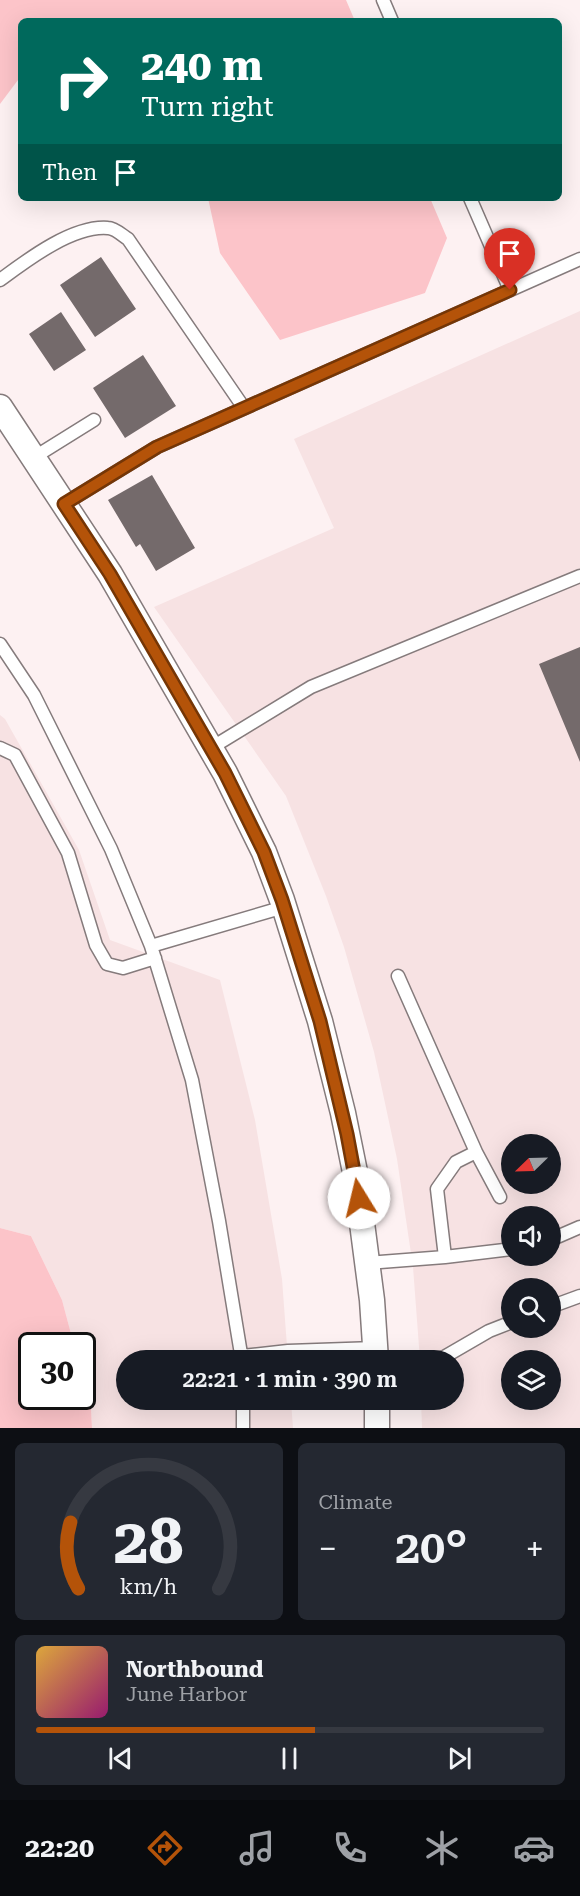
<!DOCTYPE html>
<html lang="en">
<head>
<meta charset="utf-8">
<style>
	:root { --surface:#171b24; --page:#242831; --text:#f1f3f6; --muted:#9ea1a6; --line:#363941; --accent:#b45309 }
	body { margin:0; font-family:"Roboto Serif",serif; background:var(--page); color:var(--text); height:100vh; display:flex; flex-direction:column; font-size:22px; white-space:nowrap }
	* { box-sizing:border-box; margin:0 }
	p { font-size:20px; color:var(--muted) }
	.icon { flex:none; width:33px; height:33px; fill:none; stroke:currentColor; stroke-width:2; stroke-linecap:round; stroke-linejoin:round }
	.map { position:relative; height:1428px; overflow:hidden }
	.details { display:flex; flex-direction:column; gap:15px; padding:15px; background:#0d0f14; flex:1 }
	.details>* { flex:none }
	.hud { position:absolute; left:18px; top:18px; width:544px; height:183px; border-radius:9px; box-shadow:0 6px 24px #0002; background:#00695c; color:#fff; overflow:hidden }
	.needle { width:39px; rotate:247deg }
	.fabs { position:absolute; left:501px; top:1134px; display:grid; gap:12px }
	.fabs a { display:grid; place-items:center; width:60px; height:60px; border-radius:50%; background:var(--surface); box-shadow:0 6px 24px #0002; font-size:30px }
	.speed { position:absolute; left:18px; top:1332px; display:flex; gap:12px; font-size:30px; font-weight:700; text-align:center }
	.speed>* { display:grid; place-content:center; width:78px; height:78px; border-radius:50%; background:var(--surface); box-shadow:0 6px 24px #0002; line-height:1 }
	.speed .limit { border:3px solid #111; border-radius:9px; background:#fff; color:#111 }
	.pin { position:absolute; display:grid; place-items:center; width:51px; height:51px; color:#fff; margin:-62px -26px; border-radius:50% 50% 50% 0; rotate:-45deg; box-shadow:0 0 6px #0007 }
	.pin .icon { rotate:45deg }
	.me { position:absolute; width:66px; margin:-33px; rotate:351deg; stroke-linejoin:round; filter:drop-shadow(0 0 4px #0008) }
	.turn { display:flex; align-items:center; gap:21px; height:126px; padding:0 24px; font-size:27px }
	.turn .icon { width:78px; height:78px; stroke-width:2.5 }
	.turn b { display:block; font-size:42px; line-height:51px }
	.then { display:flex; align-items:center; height:57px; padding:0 24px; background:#0003; gap:12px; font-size:22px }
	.big { font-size:45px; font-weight:600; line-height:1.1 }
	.details .tile { flex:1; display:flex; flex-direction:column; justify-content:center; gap:9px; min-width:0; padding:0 21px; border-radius:9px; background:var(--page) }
	.details .dial { align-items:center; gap:0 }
	.dial svg { height:156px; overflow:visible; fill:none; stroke:var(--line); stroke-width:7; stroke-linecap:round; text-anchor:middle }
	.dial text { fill:var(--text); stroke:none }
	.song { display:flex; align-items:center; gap:18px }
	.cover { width:72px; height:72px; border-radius:9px; background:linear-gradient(135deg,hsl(40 70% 55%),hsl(320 70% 35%)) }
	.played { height:6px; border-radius:3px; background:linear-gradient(90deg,var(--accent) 55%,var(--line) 55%) }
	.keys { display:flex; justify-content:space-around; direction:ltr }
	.heat { display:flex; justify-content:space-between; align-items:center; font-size:33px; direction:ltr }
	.details .tiles { flex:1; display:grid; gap:15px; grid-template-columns:1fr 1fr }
	.tile:last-child { grid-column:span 2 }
	.trip { position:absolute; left:116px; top:1350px; width:348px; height:60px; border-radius:30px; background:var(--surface); box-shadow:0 6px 24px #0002; font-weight:600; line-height:60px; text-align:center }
	.dock { display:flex; height:96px; justify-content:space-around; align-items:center; background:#090b0e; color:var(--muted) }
	.dock .icon { width:42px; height:42px }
	.dock .selected { color:var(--accent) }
	.dock b { font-size:27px; color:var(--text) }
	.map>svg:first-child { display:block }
	.built { fill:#f7e2e3; fill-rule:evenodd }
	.green { fill:#fcc4c9 }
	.building { fill:#746a6b }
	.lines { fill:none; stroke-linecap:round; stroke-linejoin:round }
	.lane-casing { stroke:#857b7c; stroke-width:15 }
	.street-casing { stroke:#857b7c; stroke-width:27 }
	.lane { stroke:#fff; stroke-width:12 }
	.street { stroke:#fff; stroke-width:24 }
	.route-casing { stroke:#753606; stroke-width:15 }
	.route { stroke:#b45309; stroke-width:10 }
</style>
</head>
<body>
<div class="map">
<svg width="580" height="1428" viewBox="0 0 580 1428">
	<rect width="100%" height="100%" fill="#fdf1f2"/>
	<path class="built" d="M580,311V1428H422L421,1400H453V1360H420L413,1267L397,1159L374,1052L344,947L326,896L286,796L154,607L334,528L294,439ZM512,1144H550V1184H512ZM512,1216H550V1256H512ZM512,1288H550V1328H512ZM512,1360H550V1400H512Z
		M0,715L5,719L79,850L110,940L220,980L255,1120L282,1279L288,1360H126V1400H291L293,1428H92L91,1408L83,1377L82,1346L74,1345L62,1300L31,1236L0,1228Z"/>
	<path class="green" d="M0,0H346L355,21H21V76L0,104Z
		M208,198H430L447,238L425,293L280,340L220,253Z
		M0,1228L31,1236L62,1300L74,1345L32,1346V1396H82L83,1377L91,1408L92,1428H0Z"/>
	<path class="building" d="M101,257L136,309L95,337L60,285Z
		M61,312L86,350L54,371L29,334Z
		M143,355L176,406L125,438L93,388Z
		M152,475L195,548L156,571L140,544L136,547L108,500Z
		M580,647V762L539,664Z"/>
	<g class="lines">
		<defs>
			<path id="lane" d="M383,0L392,21
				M470,198L510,290
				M0,280C27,260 73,225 108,228C115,228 123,236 128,239L244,408
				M33,458L94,420
				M64,504L157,447L580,259
				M0,644L34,695L111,849L151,946L284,907
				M0,748L15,755L68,853L96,945L107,964L123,968L155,958
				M211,748L311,687L580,576
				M151,946L192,1080L219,1221L242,1360
				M398,976L476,1152L456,1162L437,1189L445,1257
				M476,1152L500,1197
				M550,1240L580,1227
				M367,1263L445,1257L512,1249
				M550,1307L580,1296
				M242,1356L288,1351L375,1348
				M439,1360L489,1331L512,1322
				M243,1400V1428"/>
			<path id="street" d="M0,407L110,574L225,773L264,852L282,900L320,1021L343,1113L356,1177L372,1300L376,1360
				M377,1400V1428"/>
		</defs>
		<use href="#lane" class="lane-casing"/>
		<use href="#street" class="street-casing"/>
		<use href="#lane" class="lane"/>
		<use href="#street" class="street"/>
	</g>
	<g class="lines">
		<defs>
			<path id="route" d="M359,1198L347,1134L320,1021L282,900L264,852L225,773L110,574L64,504L157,447L510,290"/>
		</defs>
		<use href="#route" class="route-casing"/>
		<use href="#route" class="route"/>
	</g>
</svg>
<div class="fabs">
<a><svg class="needle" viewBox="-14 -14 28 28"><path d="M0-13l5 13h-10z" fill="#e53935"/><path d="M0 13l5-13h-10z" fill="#9ea1a6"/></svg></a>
<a><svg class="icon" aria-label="sound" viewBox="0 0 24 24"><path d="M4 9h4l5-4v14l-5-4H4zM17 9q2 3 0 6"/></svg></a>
<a><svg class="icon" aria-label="search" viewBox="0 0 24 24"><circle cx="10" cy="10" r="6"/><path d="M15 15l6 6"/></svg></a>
<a><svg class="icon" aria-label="layers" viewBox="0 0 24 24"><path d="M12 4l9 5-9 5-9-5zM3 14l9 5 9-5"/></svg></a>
</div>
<div class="speed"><div class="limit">30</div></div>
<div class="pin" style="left:510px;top:290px;background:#d93025"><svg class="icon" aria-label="arrive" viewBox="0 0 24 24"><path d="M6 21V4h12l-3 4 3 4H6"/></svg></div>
<svg class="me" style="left:359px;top:1198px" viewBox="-20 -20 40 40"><circle r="19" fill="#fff"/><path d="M0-13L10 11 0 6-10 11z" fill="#b45309"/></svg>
<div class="trip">22:21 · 1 min · 390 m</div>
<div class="hud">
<div class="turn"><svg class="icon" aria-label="right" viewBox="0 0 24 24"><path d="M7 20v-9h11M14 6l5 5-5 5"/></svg><div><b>240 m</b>Turn right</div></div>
<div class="then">Then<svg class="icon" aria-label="arrive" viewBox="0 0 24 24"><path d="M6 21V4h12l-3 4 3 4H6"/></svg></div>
</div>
</div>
<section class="details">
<div class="tiles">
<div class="tile dial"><svg viewBox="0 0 100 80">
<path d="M14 69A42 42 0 1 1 86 69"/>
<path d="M14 69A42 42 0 0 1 10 35" stroke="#b45309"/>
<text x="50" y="56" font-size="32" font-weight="700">28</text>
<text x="50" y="72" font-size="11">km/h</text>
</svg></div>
<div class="tile"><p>Climate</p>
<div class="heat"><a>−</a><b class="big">20°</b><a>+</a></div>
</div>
<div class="tile">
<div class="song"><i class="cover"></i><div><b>Northbound</b><p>June Harbor</p></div></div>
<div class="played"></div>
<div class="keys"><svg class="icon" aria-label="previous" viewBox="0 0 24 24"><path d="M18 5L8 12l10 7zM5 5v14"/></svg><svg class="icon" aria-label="pause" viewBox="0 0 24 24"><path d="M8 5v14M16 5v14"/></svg><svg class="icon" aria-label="next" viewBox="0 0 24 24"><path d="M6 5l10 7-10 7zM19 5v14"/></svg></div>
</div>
</div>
</section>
<nav class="dock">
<b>22:20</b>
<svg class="icon selected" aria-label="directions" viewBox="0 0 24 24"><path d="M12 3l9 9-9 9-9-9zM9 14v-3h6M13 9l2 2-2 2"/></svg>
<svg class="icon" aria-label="music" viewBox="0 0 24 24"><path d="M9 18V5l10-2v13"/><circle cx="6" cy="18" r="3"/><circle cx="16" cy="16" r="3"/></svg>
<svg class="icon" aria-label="phone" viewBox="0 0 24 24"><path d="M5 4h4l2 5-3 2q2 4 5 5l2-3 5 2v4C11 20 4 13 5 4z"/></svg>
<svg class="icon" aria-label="climate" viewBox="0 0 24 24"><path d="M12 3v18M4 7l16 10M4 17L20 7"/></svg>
<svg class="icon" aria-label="car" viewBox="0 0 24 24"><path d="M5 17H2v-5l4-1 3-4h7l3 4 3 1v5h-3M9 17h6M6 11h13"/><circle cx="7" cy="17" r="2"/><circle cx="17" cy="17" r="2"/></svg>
</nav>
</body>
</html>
